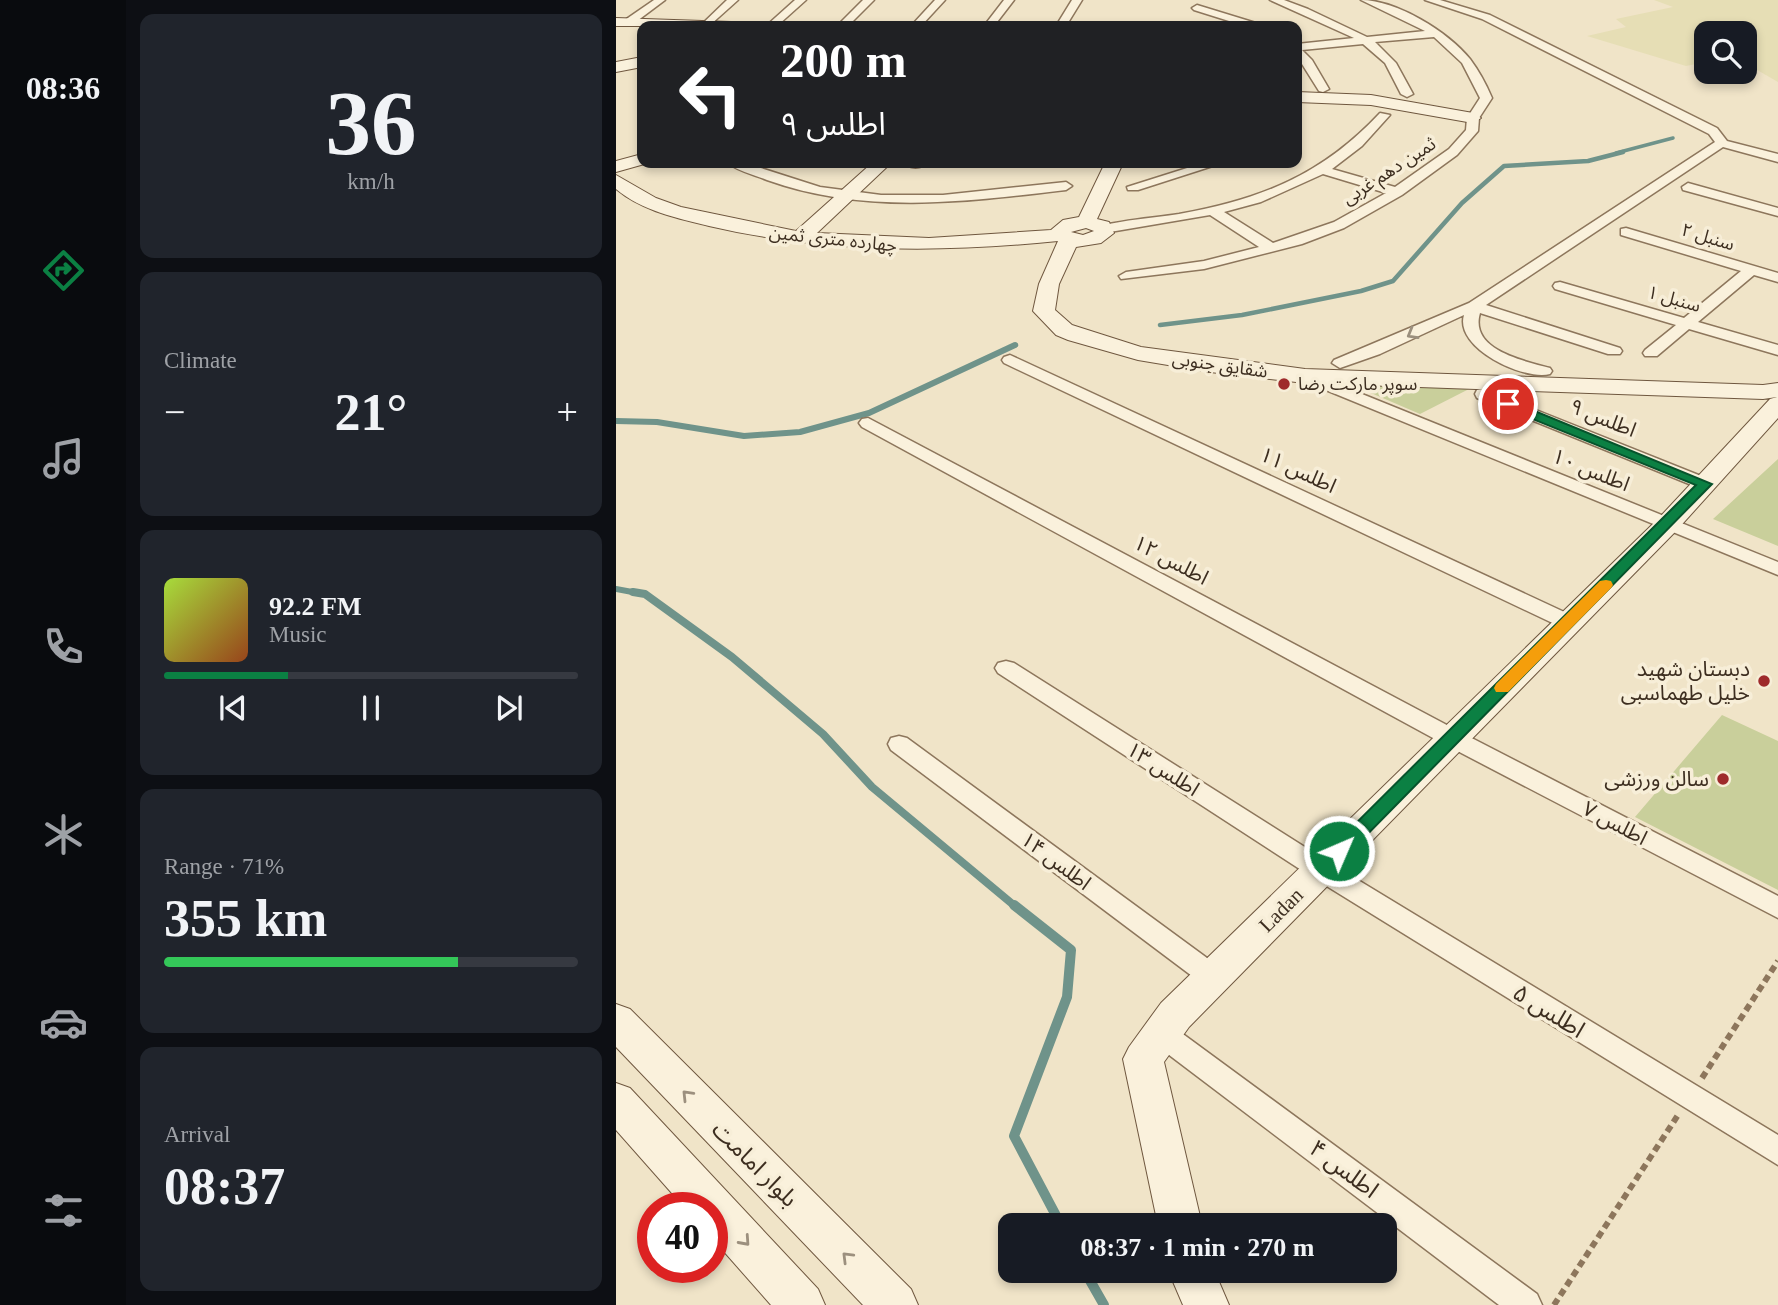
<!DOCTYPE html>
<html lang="en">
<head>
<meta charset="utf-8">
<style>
	:root { --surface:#171b24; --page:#20242c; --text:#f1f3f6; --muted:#9ea1a6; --line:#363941; --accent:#0b8043 }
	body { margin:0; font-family:"Times New Roman","Noto Sans Arabic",serif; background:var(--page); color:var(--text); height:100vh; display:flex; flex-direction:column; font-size:26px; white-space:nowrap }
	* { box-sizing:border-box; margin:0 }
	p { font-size:23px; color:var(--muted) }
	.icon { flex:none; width:38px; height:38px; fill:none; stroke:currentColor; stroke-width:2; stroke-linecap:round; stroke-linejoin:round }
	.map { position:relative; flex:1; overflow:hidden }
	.drawer { display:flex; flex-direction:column; gap:14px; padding:14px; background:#0d0f14; width:490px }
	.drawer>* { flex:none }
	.banner { position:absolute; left:21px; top:21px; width:665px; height:147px; border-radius:14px; box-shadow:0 4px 10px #0003; background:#202124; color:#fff; overflow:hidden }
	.controls { position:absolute; left:1078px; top:21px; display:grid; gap:14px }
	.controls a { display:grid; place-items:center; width:63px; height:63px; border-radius:14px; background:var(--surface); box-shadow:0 4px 10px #0003; font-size:35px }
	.speed { position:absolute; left:21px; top:1192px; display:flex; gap:14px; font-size:35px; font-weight:700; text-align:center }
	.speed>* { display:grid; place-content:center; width:91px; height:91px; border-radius:50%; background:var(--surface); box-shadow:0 4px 10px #0003; line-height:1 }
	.speed .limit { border:10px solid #d22; background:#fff; color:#111 }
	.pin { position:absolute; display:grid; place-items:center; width:60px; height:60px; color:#fff; margin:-30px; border:4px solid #fff; border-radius:50%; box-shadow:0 2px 7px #0007 }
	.me { position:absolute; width:77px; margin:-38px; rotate:45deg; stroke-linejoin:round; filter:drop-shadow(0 0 5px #0008) }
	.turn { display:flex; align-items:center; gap:24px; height:147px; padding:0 28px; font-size:32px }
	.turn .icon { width:91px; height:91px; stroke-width:2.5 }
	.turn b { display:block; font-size:49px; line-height:60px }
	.big { font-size:52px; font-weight:700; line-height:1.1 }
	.drawer .card { flex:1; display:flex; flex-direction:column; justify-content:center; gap:10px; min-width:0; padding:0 24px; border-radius:14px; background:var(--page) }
	.drawer .dial { align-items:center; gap:0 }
	.dial b { font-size:91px; line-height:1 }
	.song { display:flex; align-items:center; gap:21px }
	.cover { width:84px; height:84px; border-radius:10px; background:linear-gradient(135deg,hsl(80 70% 55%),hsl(20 70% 35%)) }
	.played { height:7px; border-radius:4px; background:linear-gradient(90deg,var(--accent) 30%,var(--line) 30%) }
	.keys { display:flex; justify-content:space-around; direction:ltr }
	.heat { display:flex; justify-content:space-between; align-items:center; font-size:38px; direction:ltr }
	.charge { height:10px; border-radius:5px; background:linear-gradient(90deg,#34c759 71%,var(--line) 0) }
	.trip { position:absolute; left:382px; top:1213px; width:399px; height:70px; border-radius:14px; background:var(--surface); box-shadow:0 4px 10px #0003; font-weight:700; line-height:70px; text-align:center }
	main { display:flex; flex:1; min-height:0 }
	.dock { display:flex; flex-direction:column; width:126px; justify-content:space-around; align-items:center; background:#090b0e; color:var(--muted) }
	.dock .icon { width:49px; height:49px }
	.dock .active { color:var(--accent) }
	.dock b { font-size:32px; color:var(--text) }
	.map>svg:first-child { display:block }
	.farmland { fill:#e6deb5 }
	.green { fill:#c9cf9b }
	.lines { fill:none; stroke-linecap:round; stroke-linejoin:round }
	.stream-far4 { stroke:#6f938a; stroke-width:3.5 }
	.stream-far3 { stroke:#6f938a; stroke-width:4.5 }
	.stream-far2 { stroke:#6f938a; stroke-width:6 }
	.stream-far1 { stroke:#6f938a; stroke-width:8 }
	.stream { stroke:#6f938a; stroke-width:10 }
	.lane-casing { stroke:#8d765c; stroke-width:3 }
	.street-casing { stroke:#8d765c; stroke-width:3 }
	.secondary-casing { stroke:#6f573f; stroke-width:2 }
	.path { stroke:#8d765c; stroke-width:6; stroke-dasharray:7 4.5; stroke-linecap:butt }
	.lane { fill:#faf1dc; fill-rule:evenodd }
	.street { fill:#faf1dc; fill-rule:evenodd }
	.secondary { fill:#faf1dc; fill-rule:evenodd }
	.oneway { stroke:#9c907e }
	.route { fill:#0b8043; stroke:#07532c; stroke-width:2 }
	.slow { fill:#f59e0b }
	.poi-dot { fill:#9e2a2b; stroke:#f7eed8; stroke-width:2.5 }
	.labels { text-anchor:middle; stroke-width:7; stroke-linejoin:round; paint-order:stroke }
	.far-street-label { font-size:18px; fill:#3d2e20; stroke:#f7eed8 }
	.far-poi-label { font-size:18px; fill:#3d2e20; stroke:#f7eed8; text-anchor:start }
	.street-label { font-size:21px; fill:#3d2e20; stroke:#f7eed8 }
	.poi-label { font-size:21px; fill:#3d2e20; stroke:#f7eed8; text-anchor:end }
	.near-street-label { font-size:24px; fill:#3d2e20; stroke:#f7eed8 }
</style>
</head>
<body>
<main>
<nav class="dock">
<b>08:36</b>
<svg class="icon active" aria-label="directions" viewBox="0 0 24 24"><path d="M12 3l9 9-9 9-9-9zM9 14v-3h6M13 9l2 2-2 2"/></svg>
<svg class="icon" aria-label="music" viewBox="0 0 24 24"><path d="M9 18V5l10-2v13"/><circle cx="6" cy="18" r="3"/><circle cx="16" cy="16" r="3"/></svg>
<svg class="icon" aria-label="phone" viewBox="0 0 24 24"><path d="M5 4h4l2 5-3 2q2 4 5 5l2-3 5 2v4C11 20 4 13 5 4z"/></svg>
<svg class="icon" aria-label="climate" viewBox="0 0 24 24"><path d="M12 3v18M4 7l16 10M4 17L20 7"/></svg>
<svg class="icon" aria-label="car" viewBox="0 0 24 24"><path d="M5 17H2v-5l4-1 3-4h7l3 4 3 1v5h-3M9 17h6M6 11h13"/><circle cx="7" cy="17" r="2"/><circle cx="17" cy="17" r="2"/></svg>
<svg class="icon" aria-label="filters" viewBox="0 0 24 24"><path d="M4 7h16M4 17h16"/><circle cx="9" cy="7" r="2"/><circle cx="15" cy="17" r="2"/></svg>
</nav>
<section class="drawer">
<div class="card dial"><b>36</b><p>km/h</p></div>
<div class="card"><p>Climate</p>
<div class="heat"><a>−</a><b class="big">21°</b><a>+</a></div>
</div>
<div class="card">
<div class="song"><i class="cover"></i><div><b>92.2 FM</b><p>Music</p></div></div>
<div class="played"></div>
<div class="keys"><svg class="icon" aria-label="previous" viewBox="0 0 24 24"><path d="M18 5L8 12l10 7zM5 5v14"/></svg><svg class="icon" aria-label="pause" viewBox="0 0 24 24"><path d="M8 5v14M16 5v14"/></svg><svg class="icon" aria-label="next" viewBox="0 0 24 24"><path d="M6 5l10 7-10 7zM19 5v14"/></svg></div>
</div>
<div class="card"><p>Range · 71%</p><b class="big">355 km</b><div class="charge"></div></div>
<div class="card"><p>Arrival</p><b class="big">08:37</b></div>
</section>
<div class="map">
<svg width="1162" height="1305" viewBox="0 0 1162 1305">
	<rect width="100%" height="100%" fill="#f0e4c8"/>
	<path class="farmland" d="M1038,0H1162V82L1129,63V33H1090V62L1070,66L971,36L1010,27L1000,19L1057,7Z"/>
	<path class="green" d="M734,384L853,389L804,414Z
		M1162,459V546L1097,519Z
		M1106,715L1162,741V890L1019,817Z"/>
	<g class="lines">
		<path class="stream-far4" d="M1000,153L1057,138"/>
		<path class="stream-far3" d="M544,325L626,315L745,291L777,281L846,203L888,166L972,161L1007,152
			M395,347L400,345"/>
		<path class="stream-far2" d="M0,421L41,422L128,436L184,432L253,413L399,345
			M0,589L27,594"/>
		<path class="stream-far1" d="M17,592L29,594L116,657L207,734L256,787L400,907"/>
		<path class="stream" d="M398,905L455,950L451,997L398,1136L445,1225
			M468,1270L488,1305"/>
		<defs>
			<path id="lane" d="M497,24L500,26H493L494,25Z"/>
			<path id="street" d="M38,0H49L17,24H9V20Z
				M111,0H122L93,26H84Z
				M179,0H190L161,26H150Z
				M247,0H258L232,26H221Z
				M319,0H329L305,26H295Z
				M388,0H398L378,26H368Z
				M456,0H466L450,26H440Z
				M654,0H668L692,9L751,37L809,31L745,0C781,0 832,32 854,59C863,71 870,84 876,98L863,118L862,131L841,155L786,195L728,228L686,244L588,269L505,279L503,276L510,272L588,261L643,247L594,215L488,233L481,229L483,226C509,220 536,218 563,214C646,199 706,175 764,113L774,115L746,146L716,169L779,187L833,149L850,130L851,118L864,98L846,63L818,37L759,42L780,63L797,94L791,97L785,94L769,63L747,44L686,50L696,60L713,89L707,92L703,91L681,56V44L738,38ZM707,174L770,193L718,222L657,243L608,212L645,202Z
				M809,0H824L874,15L1101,128L1111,141L1162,154V162L1107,147L870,305L1004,348L1006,351L1004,354H992L864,313C853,350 908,361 934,368L936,371L934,374C908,381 838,348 848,315L764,354L724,368L716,363L718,360L853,303L1099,142L1093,134L866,19Z
				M581,5L643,24L644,26H629L578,10L576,8Z
				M112,163H129L204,187L265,195H327L450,182L456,186L450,190C350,202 248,215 151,180C139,175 121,171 112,163Z
				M289,163H310C306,169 293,169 289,163Z
				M587,163H606L522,190H512L511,187Z
				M1072,183L1162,208V216L1067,190L1066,187Z
				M1010,228L1162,273V282L1138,275L1082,322L1162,345V355L1073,329L1041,356H1029L1027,353L1029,350L1060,325L939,289L937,286L939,283L944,282L1068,318L1125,271L1005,235V229Z
				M394,355L959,617L962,622L959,627H945L388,363L386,360L388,357Z
				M689,371L1162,562V575L683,379L681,376Z
				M867,389L1095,480L1098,484L1089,489L1083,488L861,398L859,394L861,390Z
				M252,418L844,732L1162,896V918L828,744L246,427L243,423L246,419Z
				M390,661L398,663L714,863L1162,1135V1165L696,877L382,673L379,668L382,663Z
				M283,736L291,738L606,969L610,977L606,985L597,988L588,985L275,750L272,744L275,738Z
				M546,1022L556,1026L921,1294L926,1305H883L536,1042L532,1034L536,1026Z"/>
			<path id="secondary" d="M0,18L115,22L122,26H0Z
				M26,57V67L0,72V62Z
				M681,92L755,95L857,113L865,118L857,123L755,105L681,102Z
				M26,154V163H32L0,172V161Z
				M256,163H275L201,233L313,238L435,230L447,220L463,217L489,163H507L481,219L493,222L498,233L485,243L460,247L443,284L439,310L456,325L525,347L689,369L1147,385L1162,383V418L1060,531L573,1027L548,1062L586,1225H542L507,1059L513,1047L545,1003L1042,519L1154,399L1161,397L1147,399L689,383L594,372L522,360L452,340L440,335L417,311L423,284L442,241C324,253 209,253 93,226C61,218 26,211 0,189V175L40,198L65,207L180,231ZM470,228L478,231L467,235L455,232Z
				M0,1004L14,1009L295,1289L302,1305H247L0,1047Z
				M0,1083L14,1088L202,1289L209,1305H155L96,1238V1208H69L0,1130Z
				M552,1270H598L613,1305H567Z"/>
		</defs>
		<use href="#lane" class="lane-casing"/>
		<use href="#street" class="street-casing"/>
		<use href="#secondary" class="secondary-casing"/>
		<path class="path" d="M1086,1078L1162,961
			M938,1305L1062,1115"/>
		<use href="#lane" class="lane"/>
		<use href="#street" class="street"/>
		<use href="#secondary" class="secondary"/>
	</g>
	<defs><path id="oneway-chevron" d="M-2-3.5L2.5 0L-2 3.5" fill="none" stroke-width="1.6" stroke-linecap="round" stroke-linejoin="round" transform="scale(1.75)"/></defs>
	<g class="oneway">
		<use href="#oneway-chevron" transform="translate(796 334) rotate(150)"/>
		<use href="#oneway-chevron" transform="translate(71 1095) rotate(-134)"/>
		<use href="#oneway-chevron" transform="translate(129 1241) rotate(48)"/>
		<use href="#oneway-chevron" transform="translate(231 1257) rotate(-135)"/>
	</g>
	<path class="route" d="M892,400L1096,484L730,856H717L714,851L717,846L1080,485L887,407V401Z"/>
	<path class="slow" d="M990,580L995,581L997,585L995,588L892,692H880L878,688L880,684L984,581Z"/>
	<g class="poi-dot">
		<circle cx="668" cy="384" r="7"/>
		<circle cx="1148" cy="681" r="7"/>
		<circle cx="1107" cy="779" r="7"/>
	</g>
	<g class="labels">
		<g class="far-street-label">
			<text transform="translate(773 171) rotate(-33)" y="6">ثمین دهم غربی</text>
			<text transform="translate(1092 237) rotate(17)" y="6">سنبل ۲</text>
			<text transform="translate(217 239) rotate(6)" y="6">چهارده متری ثمین</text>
			<text transform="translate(1058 299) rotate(16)" y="6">سنبل ۱</text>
			<text transform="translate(604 365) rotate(8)" y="6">شقایق جنوبی</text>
		</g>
		<g class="far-poi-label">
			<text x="682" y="390">سوپر مارکت رضا</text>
		</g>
		<g class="street-label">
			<text transform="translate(987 418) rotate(22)" y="7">اطلس ۹</text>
			<text transform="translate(682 470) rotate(25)" y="7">اطلس ۱۱</text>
			<text transform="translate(975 470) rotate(22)" y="7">اطلس ۱۰</text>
			<text transform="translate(555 560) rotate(28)" y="7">اطلس ۱۲</text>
			<text transform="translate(547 769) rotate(33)" y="7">اطلس ۱۳</text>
			<text transform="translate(999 823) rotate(28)" y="7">اطلس ۷</text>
			<text transform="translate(440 861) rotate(37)" y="7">اطلس ۱۴</text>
			<text transform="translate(665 910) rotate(-45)" y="7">Ladan</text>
		</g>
		<g class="poi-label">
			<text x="1134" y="676">دبستان شهید<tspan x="1134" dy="24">خلیل طهماسبی</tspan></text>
			<text x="1093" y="786">سالن ورزشی</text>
		</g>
		<g class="near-street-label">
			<text transform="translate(933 1011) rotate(32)" y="8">اطلس ۵</text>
			<text transform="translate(139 1164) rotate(45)" y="8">بلوار امامت</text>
			<text transform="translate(728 1169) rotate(37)" y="8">اطلس ۴</text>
		</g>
	</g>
</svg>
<div class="controls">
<a><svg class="icon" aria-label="search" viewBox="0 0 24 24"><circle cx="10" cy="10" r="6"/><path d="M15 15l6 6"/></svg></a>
</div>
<div class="speed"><div class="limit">40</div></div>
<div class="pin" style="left:892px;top:404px;background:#d93025"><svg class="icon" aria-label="arrive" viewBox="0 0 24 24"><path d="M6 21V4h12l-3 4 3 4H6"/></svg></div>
<svg class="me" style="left:723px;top:851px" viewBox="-20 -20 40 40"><circle r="17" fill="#0b8043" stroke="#fff" stroke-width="3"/><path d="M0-11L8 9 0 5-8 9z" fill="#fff"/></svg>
<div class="trip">08:37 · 1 min · 270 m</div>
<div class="banner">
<div class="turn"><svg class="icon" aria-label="left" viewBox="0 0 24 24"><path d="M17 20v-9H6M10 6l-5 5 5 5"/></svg><div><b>200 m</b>اطلس ۹</div></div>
</div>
</div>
</main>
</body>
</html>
